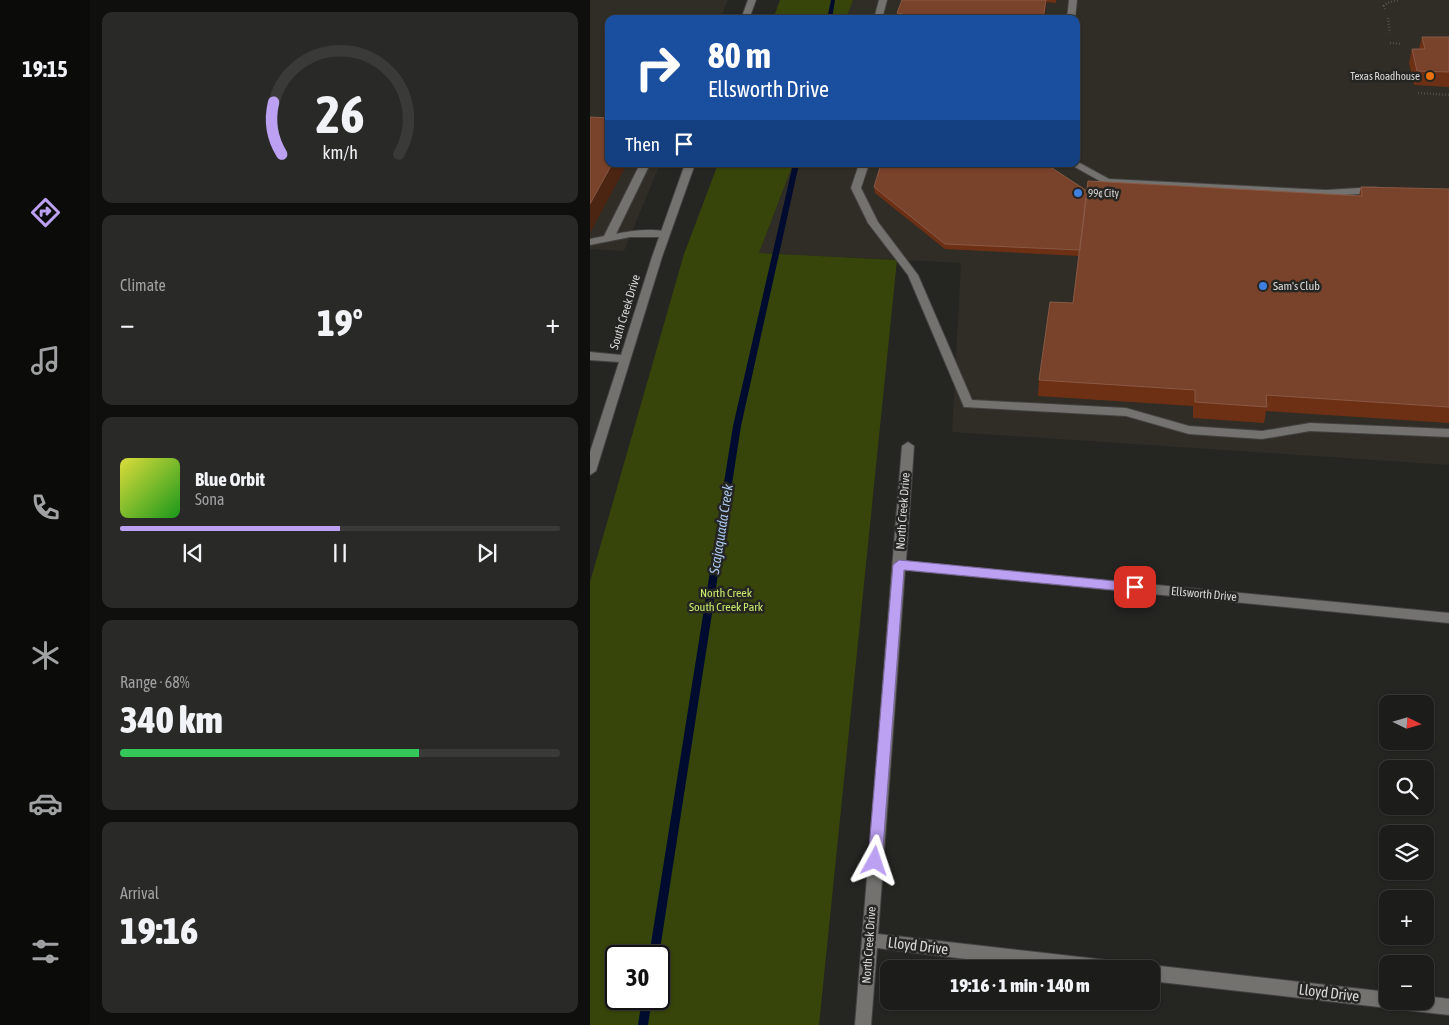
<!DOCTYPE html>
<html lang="en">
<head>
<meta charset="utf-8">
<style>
	:root { --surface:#1c1c1a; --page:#292927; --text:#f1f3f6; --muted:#a0a1a2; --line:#3a3a39; --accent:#bca0f2 }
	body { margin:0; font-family:"Asap Condensed",sans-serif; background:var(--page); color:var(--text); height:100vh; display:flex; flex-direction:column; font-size:19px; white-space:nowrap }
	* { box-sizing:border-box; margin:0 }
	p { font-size:16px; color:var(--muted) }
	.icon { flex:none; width:28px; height:28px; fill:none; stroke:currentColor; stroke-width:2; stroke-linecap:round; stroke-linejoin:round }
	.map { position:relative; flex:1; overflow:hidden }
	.panel { display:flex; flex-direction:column; gap:12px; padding:12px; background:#0f0f0e; width:500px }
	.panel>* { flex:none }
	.hud { position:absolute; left:15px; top:15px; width:475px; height:152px; border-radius:10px; box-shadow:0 1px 4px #0004,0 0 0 1px var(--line); background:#1a4fa0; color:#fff; overflow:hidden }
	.needle { width:32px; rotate:95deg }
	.tools { position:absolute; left:789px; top:695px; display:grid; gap:10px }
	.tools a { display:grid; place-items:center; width:55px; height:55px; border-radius:10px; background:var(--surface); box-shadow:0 1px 4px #0004,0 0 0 1px var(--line); font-size:25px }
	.speed { position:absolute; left:15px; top:945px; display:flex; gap:10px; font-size:25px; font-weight:700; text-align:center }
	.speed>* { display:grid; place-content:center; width:65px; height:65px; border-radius:50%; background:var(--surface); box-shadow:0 1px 4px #0004,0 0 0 1px var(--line); line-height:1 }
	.speed .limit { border:2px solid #111; border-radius:8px; background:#fff; color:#111 }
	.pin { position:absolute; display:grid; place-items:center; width:42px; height:42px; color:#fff; margin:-21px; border-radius:10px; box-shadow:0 2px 8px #0006 }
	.me { position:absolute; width:55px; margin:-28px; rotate:5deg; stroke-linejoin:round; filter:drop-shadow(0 0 4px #0008) }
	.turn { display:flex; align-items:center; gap:18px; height:105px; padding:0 20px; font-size:22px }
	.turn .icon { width:65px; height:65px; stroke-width:2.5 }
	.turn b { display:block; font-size:35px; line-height:42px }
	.then { display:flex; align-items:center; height:48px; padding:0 20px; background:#0003; gap:10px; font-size:19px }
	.big { font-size:38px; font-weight:800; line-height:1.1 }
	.panel .card { flex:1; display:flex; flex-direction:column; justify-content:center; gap:8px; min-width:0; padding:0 18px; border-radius:10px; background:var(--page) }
	.panel .dial { align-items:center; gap:0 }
	.dial svg { height:130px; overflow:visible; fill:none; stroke:var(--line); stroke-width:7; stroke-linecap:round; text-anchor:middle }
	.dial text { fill:var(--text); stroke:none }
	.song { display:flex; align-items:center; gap:15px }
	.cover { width:60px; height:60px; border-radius:8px; background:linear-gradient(135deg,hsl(60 70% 55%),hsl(120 70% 35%)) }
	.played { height:5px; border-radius:2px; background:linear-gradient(90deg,var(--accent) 50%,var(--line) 50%) }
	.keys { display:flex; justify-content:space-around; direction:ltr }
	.heat { display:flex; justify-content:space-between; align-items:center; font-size:28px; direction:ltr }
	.charge { height:8px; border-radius:4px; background:linear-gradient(90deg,#34c759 68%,var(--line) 0) }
	.trip { position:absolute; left:290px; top:960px; width:280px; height:50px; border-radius:10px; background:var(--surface); box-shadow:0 1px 4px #0004,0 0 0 1px var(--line); font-weight:800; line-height:50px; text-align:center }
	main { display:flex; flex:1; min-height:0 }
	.dock { display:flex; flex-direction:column; width:90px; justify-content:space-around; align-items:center; background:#0b0b0a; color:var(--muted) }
	.dock .icon { width:35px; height:35px }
	.dock .selected { color:var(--accent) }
	.dock b { font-size:22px; color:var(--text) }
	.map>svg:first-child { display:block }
	.built { fill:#2f2d25 }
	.green { fill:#37450a; fill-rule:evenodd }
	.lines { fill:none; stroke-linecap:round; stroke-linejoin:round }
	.stream { fill:#000c2f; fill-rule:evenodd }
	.lane-casing { stroke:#434241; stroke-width:2 }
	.street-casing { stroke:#434241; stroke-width:2 }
	.path { stroke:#70706e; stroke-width:2.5; stroke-dasharray:0.5 2.5; stroke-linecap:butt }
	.lane { fill:#73726f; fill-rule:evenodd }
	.street { fill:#73726f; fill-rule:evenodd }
	.wall { fill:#6e3015 }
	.shaded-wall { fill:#4c2412 }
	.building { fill:#79422a; stroke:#885945 }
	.route { fill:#bca0f2; stroke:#7a689d }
	.food-dot { fill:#e8710a; stroke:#252522; stroke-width:2 }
	.shop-dot { fill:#3f7fe0; stroke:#252522; stroke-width:2 }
	.labels { text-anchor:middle; stroke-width:5; stroke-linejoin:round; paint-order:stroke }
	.far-poi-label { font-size:11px; fill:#d8d7d6; stroke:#252522; text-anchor:end }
	.poi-label { font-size:12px; fill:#d8d7d6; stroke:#252522; text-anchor:start }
	.street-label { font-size:12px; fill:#d8d7d6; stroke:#252522 }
	.park-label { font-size:12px; fill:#c8eb6c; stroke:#252522 }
	.water-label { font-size:14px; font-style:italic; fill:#acc8ef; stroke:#252522 }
	.near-street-label { font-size:15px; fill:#d8d7d6; stroke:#252522 }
</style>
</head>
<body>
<main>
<nav class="dock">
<b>19:15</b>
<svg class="icon selected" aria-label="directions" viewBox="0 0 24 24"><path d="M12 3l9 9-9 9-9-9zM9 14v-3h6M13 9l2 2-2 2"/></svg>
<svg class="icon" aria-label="music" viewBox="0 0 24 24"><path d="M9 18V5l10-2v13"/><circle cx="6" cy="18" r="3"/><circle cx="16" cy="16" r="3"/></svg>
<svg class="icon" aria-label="phone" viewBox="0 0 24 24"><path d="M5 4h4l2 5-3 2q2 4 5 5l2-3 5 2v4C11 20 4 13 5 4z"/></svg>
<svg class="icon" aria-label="climate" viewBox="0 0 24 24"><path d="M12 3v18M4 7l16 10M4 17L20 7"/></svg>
<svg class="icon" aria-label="car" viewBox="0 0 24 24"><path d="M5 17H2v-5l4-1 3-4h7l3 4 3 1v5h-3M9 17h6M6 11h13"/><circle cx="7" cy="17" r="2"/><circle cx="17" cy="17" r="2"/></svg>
<svg class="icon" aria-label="filters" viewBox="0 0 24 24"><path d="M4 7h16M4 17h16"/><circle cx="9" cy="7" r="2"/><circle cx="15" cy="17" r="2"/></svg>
</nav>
<section class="panel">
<div class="card dial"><svg viewBox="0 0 100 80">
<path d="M14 69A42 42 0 1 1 86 69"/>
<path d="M14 69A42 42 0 0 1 9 37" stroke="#bca0f2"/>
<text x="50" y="56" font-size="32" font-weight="700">26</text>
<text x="50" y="72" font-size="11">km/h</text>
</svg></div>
<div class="card"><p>Climate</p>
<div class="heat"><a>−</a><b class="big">19°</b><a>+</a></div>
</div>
<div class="card">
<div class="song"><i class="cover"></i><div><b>Blue Orbit</b><p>Sona</p></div></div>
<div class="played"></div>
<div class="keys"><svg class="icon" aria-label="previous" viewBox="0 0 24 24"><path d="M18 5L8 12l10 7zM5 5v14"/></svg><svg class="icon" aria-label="pause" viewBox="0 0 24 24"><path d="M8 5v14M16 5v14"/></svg><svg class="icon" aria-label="next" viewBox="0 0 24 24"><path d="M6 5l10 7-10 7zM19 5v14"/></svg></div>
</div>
<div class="card"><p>Range · 68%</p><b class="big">340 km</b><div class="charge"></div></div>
<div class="card"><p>Arrival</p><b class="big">19:16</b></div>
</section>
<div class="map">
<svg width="859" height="1025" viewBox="0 0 859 1025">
	<rect width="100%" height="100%" fill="#252522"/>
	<path class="built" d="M0,0H138L130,19H19V164H70L34,251L0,249Z
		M263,0H859V465L362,432L371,263L169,253L203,164H486V19H256Z"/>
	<path class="green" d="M190,0H263L256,19H183Z
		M128,164H203L169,253L307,260L229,1025H0V582L94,254ZM26,956H69V999H26Z"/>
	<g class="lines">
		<path class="stream" d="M241,0H245L242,19H237Z
			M203,164H209L151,426L69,956H59L143,426Z
			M52,999H62L58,1025H48Z"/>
		<defs>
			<path id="lane" d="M289,0H297L292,19H284Z
				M479,0H487L485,19H477Z
				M486,161L519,179L736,190L786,187L791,190L786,193L736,196L517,185L483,166L481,164H486Z
				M50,164H60L26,234C38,231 71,227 80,234L75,237H40L0,245V239L14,236Z
				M269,164H279L271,188L288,222L328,275L382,400L536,408L599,426L672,431L720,423L859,429V437L720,431L672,439L599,434L536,416L374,407L318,275L278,223L261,188Z"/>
			<path id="street" d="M158,0H166L159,19H151Z
				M95,164H105L72,257L6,471L0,475V452L29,362L0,360V352L31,355L62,257Z
				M318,442L324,446L316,561L859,613V623L315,570L288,934L525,961L531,964L533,969H457L287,948L281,1025H265L312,446Z
				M561,965L798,992V1001H835V996L859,999V1015L561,981V969H555Z"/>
		</defs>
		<use href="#lane" class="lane-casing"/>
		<use href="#street" class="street-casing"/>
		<path class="path" d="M795,9L794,6L797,3L809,0
			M798,18L800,33
			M800,43L812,44
			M828,93L859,95"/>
		<use href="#lane" class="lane"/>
		<use href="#street" class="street"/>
	</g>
	<path class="wall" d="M312,0H466V3L457,2L311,19L307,18V13Z
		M832,37H859V87L824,85L819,63L822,49H829Z
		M284,187L769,196L771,187L859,189V423L676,411L674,423L603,418V406L448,396L449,380L483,303L489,256L355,249L285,193Z"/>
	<path class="shaded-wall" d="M456,0L457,2L454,19H453Z
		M22,164H37L0,233V204Z"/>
	<path class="building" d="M312,0H456L453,19H311L313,14L307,13Z
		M832,37H859V72L827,71L822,49H835Z
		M0,117L19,118V164H22L0,204Z
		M291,164H456L497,191L490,250L355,244L284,187Z
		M498,181L772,196L771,187L859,189V407L676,395L677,407L605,402V390L449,380L460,302L483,303Z"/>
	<path class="route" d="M309,560L545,583L551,587L545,592L314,570L292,861L290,866L285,868L280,866L278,861L303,565Z"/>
	<circle class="food-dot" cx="840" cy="76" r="5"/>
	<g class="shop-dot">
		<circle cx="488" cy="193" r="5"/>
		<circle cx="673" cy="286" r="5"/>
	</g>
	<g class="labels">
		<g class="far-poi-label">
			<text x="830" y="80">Texas Roadhouse</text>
			<text x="498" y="197" text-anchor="start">99¢ City</text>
		</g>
		<g class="poi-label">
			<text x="683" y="290">Sam's Club</text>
		</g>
		<g class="street-label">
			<text transform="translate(35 312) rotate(-73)" y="4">South Creek Drive</text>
			<text transform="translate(313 511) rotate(-86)" y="4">North Creek Drive</text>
			<text transform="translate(614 594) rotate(5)" y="4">Ellsworth Drive</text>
			<text transform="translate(279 945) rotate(-86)" y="4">North Creek Drive</text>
		</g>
		<g class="park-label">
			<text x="136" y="597">North Creek<tspan x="136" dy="14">South Creek Park</tspan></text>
		</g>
		<g class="water-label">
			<text transform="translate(131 529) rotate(-81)" y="5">Scajaquada Creek</text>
		</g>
		<g class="near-street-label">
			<text transform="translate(328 946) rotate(7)" y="5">Lloyd Drive</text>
			<text transform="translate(739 993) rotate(7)" y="5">Lloyd Drive</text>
		</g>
	</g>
</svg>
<div class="tools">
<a><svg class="needle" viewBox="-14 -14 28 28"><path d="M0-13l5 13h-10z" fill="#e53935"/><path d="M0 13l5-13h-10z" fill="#a0a1a2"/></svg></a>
<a><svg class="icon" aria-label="search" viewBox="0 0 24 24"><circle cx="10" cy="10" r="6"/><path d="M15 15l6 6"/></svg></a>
<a><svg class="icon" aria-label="layers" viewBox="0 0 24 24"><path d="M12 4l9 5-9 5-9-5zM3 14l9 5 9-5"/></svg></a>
<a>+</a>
<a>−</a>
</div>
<div class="speed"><div class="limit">30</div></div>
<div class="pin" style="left:545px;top:587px;background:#d93025"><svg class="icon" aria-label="arrive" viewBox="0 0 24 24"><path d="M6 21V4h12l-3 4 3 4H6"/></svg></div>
<svg class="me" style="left:285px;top:861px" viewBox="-20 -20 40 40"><path d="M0-17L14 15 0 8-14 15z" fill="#bca0f2" stroke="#fff" stroke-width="4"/></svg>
<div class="trip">19:16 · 1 min · 140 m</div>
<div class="hud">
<div class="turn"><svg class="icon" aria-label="right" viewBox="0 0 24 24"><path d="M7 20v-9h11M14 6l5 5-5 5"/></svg><div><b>80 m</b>Ellsworth Drive</div></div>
<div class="then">Then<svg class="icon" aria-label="arrive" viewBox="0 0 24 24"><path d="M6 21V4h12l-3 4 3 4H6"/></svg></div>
</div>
</div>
</main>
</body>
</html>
